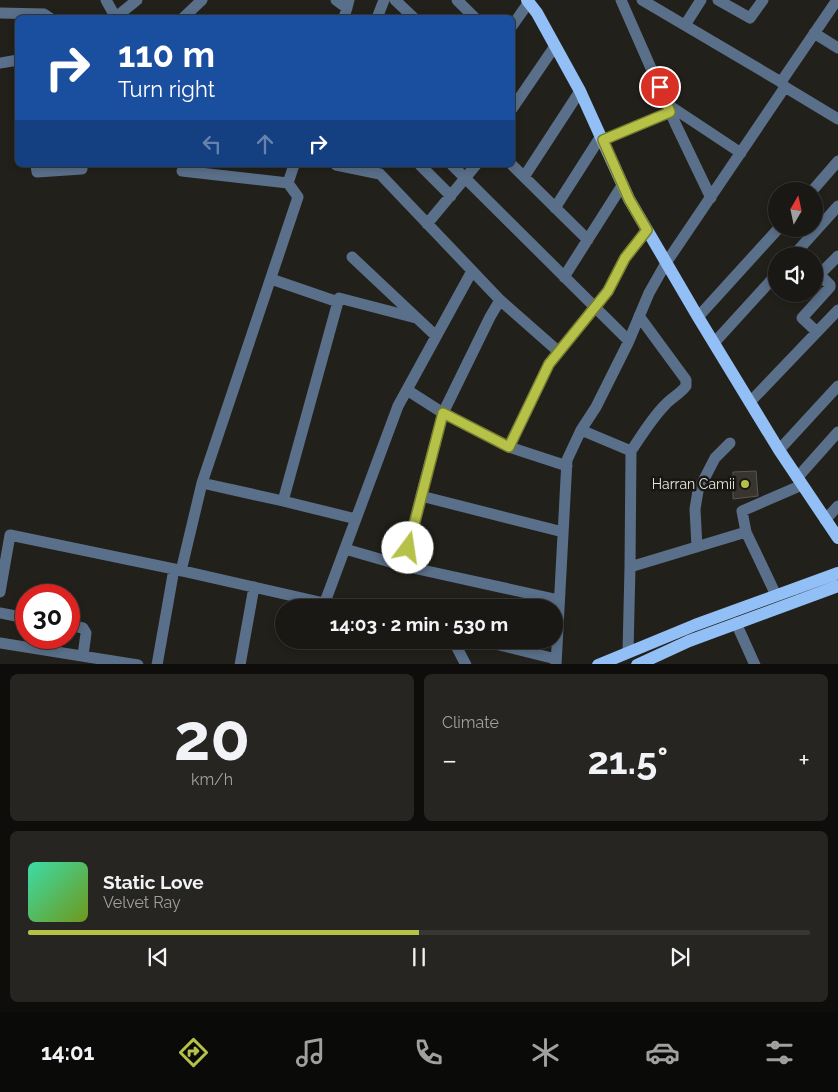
<!DOCTYPE html>
<html lang="en">
<head>
<meta charset="utf-8">
<style>
	:root { --surface:#1a1814; --page:#272522; --text:#f1f3f6; --muted:#9fa0a0; --line:#383734; --accent:#b6c148 }
	body { margin:0; font-family:Raleway,sans-serif; background:var(--page); color:var(--text); height:100vh; display:flex; flex-direction:column; font-size:19px; white-space:nowrap }
	* { box-sizing:border-box; margin:0 }
	p { font-size:16px; color:var(--muted) }
	.icon { flex:none; width:28px; height:28px; fill:none; stroke:currentColor; stroke-width:2; stroke-linecap:round; stroke-linejoin:round }
	.map { position:relative; height:664px; overflow:hidden }
	.side { display:flex; flex-direction:column; gap:10px; padding:10px; background:#0e0d0b; flex:1 }
	.side>* { flex:none }
	.top-card { position:absolute; left:15px; top:15px; width:500px; height:152px; border-radius:8px; box-shadow:0 2px 8px #0003,0 0 0 1px var(--line); background:#1a4fa0; color:#fff; overflow:hidden }
	.needle { width:32px; rotate:9deg }
	.fabs { position:absolute; left:768px; top:182px; display:grid; gap:10px }
	.fabs a { display:grid; place-items:center; width:55px; height:55px; border-radius:50%; background:var(--surface); box-shadow:0 2px 8px #0003,0 0 0 1px var(--line); font-size:25px }
	.speed { position:absolute; left:15px; top:584px; display:flex; gap:10px; font-size:25px; font-weight:700; text-align:center }
	.speed>* { display:grid; place-content:center; width:65px; height:65px; border-radius:50%; background:var(--surface); box-shadow:0 2px 8px #0003,0 0 0 1px var(--line); line-height:1 }
	.speed .limit { border:8px solid #d22; background:#fff; color:#111 }
	.pin { position:absolute; display:grid; place-items:center; width:42px; height:42px; color:#fff; margin:-21px; border:2px solid #fff; border-radius:50%; box-shadow:0 1px 5px #0007 }
	.me { position:absolute; width:55px; margin:-28px; rotate:14deg; stroke-linejoin:round; filter:drop-shadow(0 0 4px #0008) }
	.turn { display:flex; align-items:center; gap:18px; height:105px; padding:0 20px; font-size:22px }
	.turn .icon { width:65px; height:65px; stroke-width:2.5 }
	.turn b { display:block; font-size:35px; line-height:42px }
	.lanes { display:flex; align-items:center; height:48px; padding:0 20px; background:#0003; justify-content:center; gap:25px; direction:ltr }
	.lanes .off { opacity:.35 }
	.big { font-size:38px; font-weight:700; line-height:1.1 }
	.side .card { flex:1; display:flex; flex-direction:column; justify-content:center; gap:8px; min-width:0; padding:0 18px; border-radius:8px; background:var(--page) }
	.side .dial { align-items:center; gap:0 }
	.dial b { font-size:65px; line-height:1 }
	.song { display:flex; align-items:center; gap:15px }
	.cover { width:60px; height:60px; border-radius:8px; background:linear-gradient(135deg,hsl(160 70% 55%),hsl(80 70% 35%)) }
	.played { height:5px; border-radius:2px; background:linear-gradient(90deg,var(--accent) 50%,var(--line) 50%) }
	.keys { display:flex; justify-content:space-around; direction:ltr }
	.heat { display:flex; justify-content:space-between; align-items:center; font-size:28px; direction:ltr }
	.side .tiles { flex:1; display:grid; gap:10px; grid-template-columns:1fr 1fr }
	.card:last-child { grid-column:span 2 }
	.trip { position:absolute; left:275px; top:599px; width:288px; height:50px; border-radius:25px; background:var(--surface); box-shadow:0 2px 8px #0003,0 0 0 1px var(--line); font-weight:700; line-height:50px; text-align:center }
	.dock { display:flex; height:80px; justify-content:space-around; align-items:center; background:#0a0a08; color:var(--muted) }
	.dock .icon { width:35px; height:35px }
	.dock .active { color:var(--accent) }
	.dock b { font-size:22px; color:var(--text) }
	.map>svg:first-child { display:block }
	.building { fill:#37352e; stroke:#58564f }
	.lines { fill:none; stroke-linecap:round; stroke-linejoin:round }
	.minor { stroke:#5a6f89; stroke-width:11 }
	.major { stroke:#92bff5; stroke-width:12 }
	.route-casing { stroke:#767d2f; stroke-width:12 }
	.route { stroke:#b6c148; stroke-width:9 }
	.poi-dot { fill:#b6c148; stroke:#191711; stroke-width:2 }
	.labels { text-anchor:middle; stroke-width:5; stroke-linejoin:round; paint-order:stroke }
	.poi-label { font-size:14px; fill:#e6e5e0; stroke:#191711; text-anchor:end }
</style>
</head>
<body>
<div class="map">
<svg width="838" height="665" viewBox="0 0 838 665">
	<rect width="100%" height="100%" fill="#22201a"/>
	<path class="building" d="M756,471L758,496L733,499V472Z"/>
	<g class="lines">
		<path class="minor" d="M106,0L116,18
			M336,0L347,8
			M395,0L414,18
			M457,0L475,18
			M621,0L676,125L711,198
			M642,0L781,82L785,87L838,119
			M718,0L750,18L763,0
			M0,13L44,14L50,18
			M116,17L137,0
			M183,18L202,0
			M344,18L349,0
			M377,18L384,0
			M685,25L701,0
			M512,26L529,2
			M814,33L838,48
			M0,63L18,60
			M781,82L837,0
			M667,104L741,153
			M512,109L555,46
			M603,140L670,112
			M36,165L37,172L82,169V165
			M336,165L380,174L500,300L559,352
			M420,165L451,196
			M452,165L629,341
			M512,165L588,240
			M182,171L288,183L294,165
			M524,177L580,91
			M812,191L838,161
			M555,208L601,136
			M427,224L476,165
			M793,256L838,206
			M352,257L436,336
			M814,269L830,285V287L802,318L817,332
			M820,274L838,256
			M564,277L623,184
			M271,279L338,302
			M500,300L490,317L443,413L421,496L563,532
			M698,317L778,229
			M714,343L776,275
			M407,390L443,413L509,447L567,466
			M750,402L838,310
			M581,430L631,451L630,567L628,652
			M509,447L549,364L608,291L625,258L647,230
			M779,450L838,386
			M631,451C642,435 652,418 665,405C671,398 680,394 686,386V380L639,316
			M797,478L838,432
			M202,483L298,197L288,183
			M283,501L356,519
			M825,520L838,506
			M746,532L776,595
			M697,547L695,509L698,491L715,458L730,443
			M345,549L404,566L559,600
			M404,566L421,496
			M630,567L746,532L742,511L802,485
			M181,571L202,483L283,501L339,298L416,318
			M0,592L10,535L174,569L346,608
			M325,602L398,406L472,271
			M0,613L26,618
			M736,623L755,665
			M69,625L83,628L86,633L83,656
			M453,640L466,665
			M479,640L556,659
			M0,643L138,665
			M157,665L174,569
			M240,665L254,587
			M556,665L567,460L581,430L596,407L628,343L649,293L666,263L785,87"/>
		<path class="major" d="M527,0L537,13L580,91L629,199L698,317L779,450L838,538
			M598,665L695,625L838,573
			M637,665L689,641L838,586"/>
	</g>
	<g class="lines">
		<defs>
			<path id="route" d="M408,548L443,413L509,447L549,364L608,291L625,258L647,230L629,199L603,140L670,112L660,87"/>
		</defs>
		<use href="#route" class="route-casing"/>
		<use href="#route" class="route"/>
	</g>
	<circle class="poi-dot" cx="745" cy="484" r="5"/>
	<g class="labels">
		<g class="poi-label">
			<text x="735" y="489">Harran Camii</text>
		</g>
	</g>
</svg>
<div class="fabs">
<a><svg class="needle" viewBox="-14 -14 28 28"><path d="M0-13l5 13h-10z" fill="#e53935"/><path d="M0 13l5-13h-10z" fill="#9fa0a0"/></svg></a>
<a><svg class="icon" aria-label="sound" viewBox="0 0 24 24"><path d="M4 9h4l5-4v14l-5-4H4zM17 9q2 3 0 6"/></svg></a>
</div>
<div class="speed"><div class="limit">30</div></div>
<div class="pin" style="left:660px;top:87px;background:#d93025"><svg class="icon" aria-label="arrive" viewBox="0 0 24 24"><path d="M6 21V4h12l-3 4 3 4H6"/></svg></div>
<svg class="me" style="left:408px;top:548px" viewBox="-20 -20 40 40"><circle r="19" fill="#fff"/><path d="M0-13L10 11 0 6-10 11z" fill="#b6c148"/></svg>
<div class="trip">14:03 · 2 min · 530 m</div>
<div class="top-card">
<div class="turn"><svg class="icon" aria-label="right" viewBox="0 0 24 24"><path d="M7 20v-9h11M14 6l5 5-5 5"/></svg><div><b>110 m</b>Turn right</div></div>
<div class="lanes"><svg class="icon off" aria-label="left" viewBox="0 0 24 24"><path d="M17 20v-9H6M10 6l-5 5 5 5"/></svg><svg class="icon off" aria-label="ahead" viewBox="0 0 24 24"><path d="M12 20V5M6 11l6-6 6 6"/></svg><svg class="icon" aria-label="right" viewBox="0 0 24 24"><path d="M7 20v-9h11M14 6l5 5-5 5"/></svg></div>
</div>
</div>
<section class="side">
<div class="tiles">
<div class="card dial"><b>20</b><p>km/h</p></div>
<div class="card"><p>Climate</p>
<div class="heat"><a>−</a><b class="big">21.5°</b><a>+</a></div>
</div>
<div class="card">
<div class="song"><i class="cover"></i><div><b>Static Love</b><p>Velvet Ray</p></div></div>
<div class="played"></div>
<div class="keys"><svg class="icon" aria-label="previous" viewBox="0 0 24 24"><path d="M18 5L8 12l10 7zM5 5v14"/></svg><svg class="icon" aria-label="pause" viewBox="0 0 24 24"><path d="M8 5v14M16 5v14"/></svg><svg class="icon" aria-label="next" viewBox="0 0 24 24"><path d="M6 5l10 7-10 7zM19 5v14"/></svg></div>
</div>
</div>
</section>
<nav class="dock">
<b>14:01</b>
<svg class="icon active" aria-label="directions" viewBox="0 0 24 24"><path d="M12 3l9 9-9 9-9-9zM9 14v-3h6M13 9l2 2-2 2"/></svg>
<svg class="icon" aria-label="music" viewBox="0 0 24 24"><path d="M9 18V5l10-2v13"/><circle cx="6" cy="18" r="3"/><circle cx="16" cy="16" r="3"/></svg>
<svg class="icon" aria-label="phone" viewBox="0 0 24 24"><path d="M5 4h4l2 5-3 2q2 4 5 5l2-3 5 2v4C11 20 4 13 5 4z"/></svg>
<svg class="icon" aria-label="climate" viewBox="0 0 24 24"><path d="M12 3v18M4 7l16 10M4 17L20 7"/></svg>
<svg class="icon" aria-label="car" viewBox="0 0 24 24"><path d="M5 17H2v-5l4-1 3-4h7l3 4 3 1v5h-3M9 17h6M6 11h13"/><circle cx="7" cy="17" r="2"/><circle cx="17" cy="17" r="2"/></svg>
<svg class="icon" aria-label="filters" viewBox="0 0 24 24"><path d="M4 7h16M4 17h16"/><circle cx="9" cy="7" r="2"/><circle cx="15" cy="17" r="2"/></svg>
</nav>
</body>
</html>
